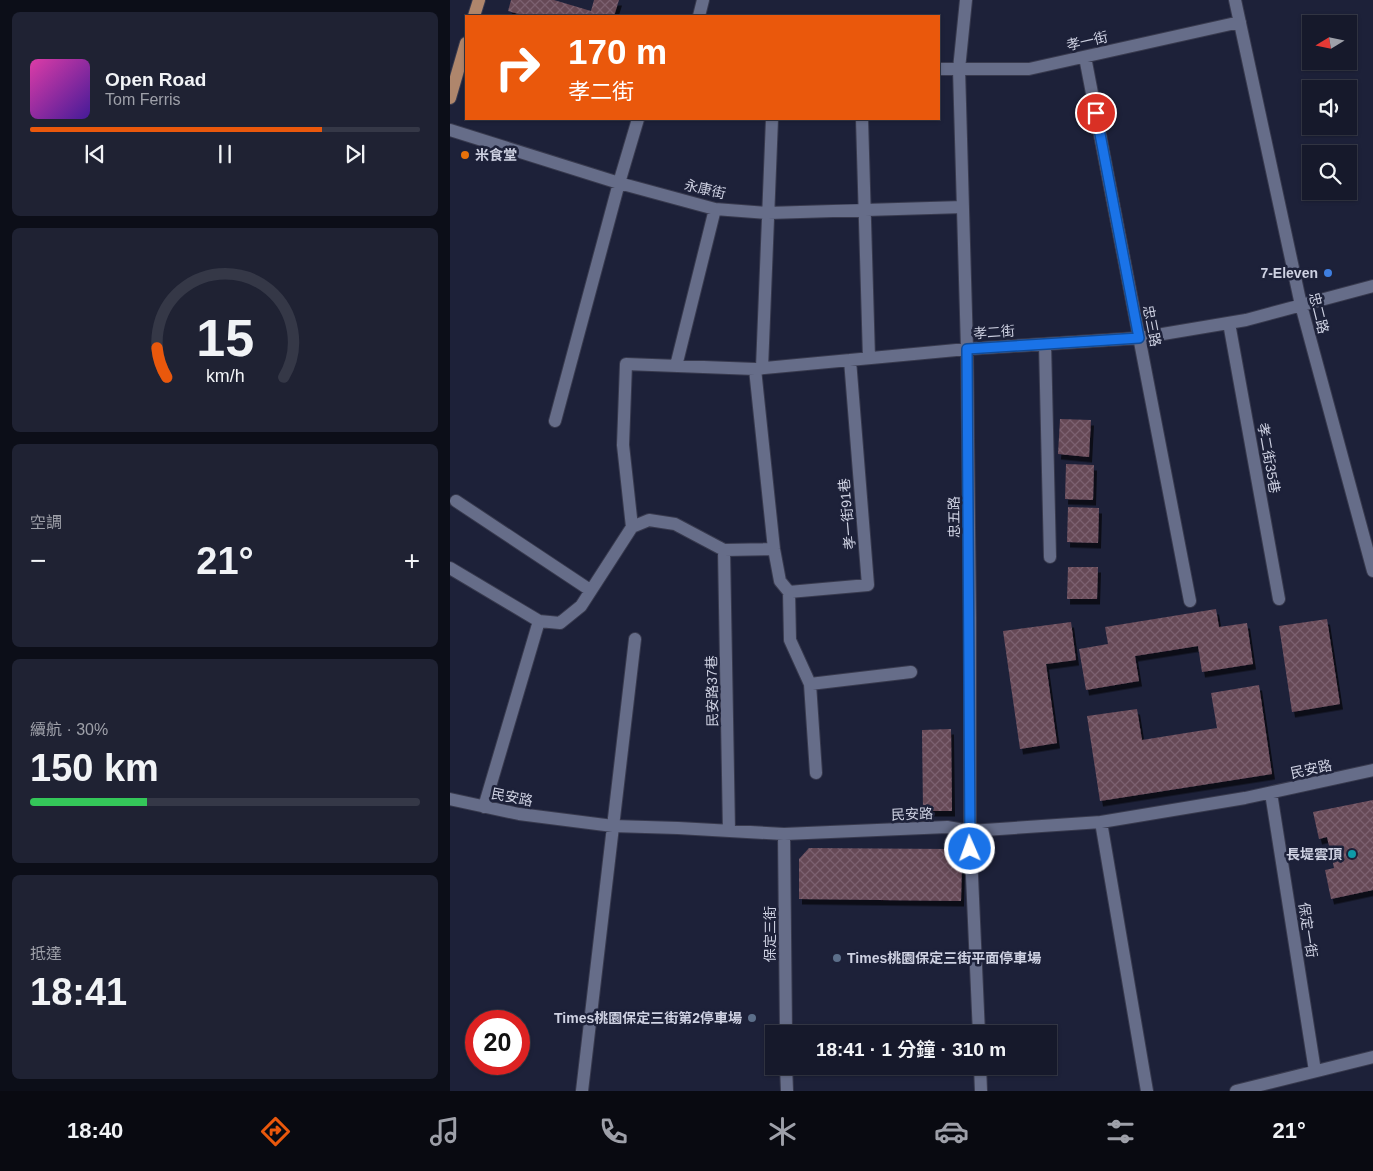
<!DOCTYPE html>
<html lang="zh-TW">
<head>
<meta charset="utf-8">
<style>
	:root { --surface:#16192b; --page:#1f2233; --text:#f1f3f6; --muted:#9ea0a9; --line:#353847; --accent:#ea580c }
	body { margin:0; font-family:Arial,"Noto Sans TC",sans-serif; background:var(--page); color:var(--text); height:100vh; display:flex; flex-direction:column; font-size:19px; white-space:nowrap }
	* { box-sizing:border-box; margin:0 }
	p { font-size:16px; color:var(--muted) }
	.icon { flex:none; width:28px; height:28px; fill:none; stroke:currentColor; stroke-width:2; stroke-linecap:round; stroke-linejoin:round }
	.map { position:relative; flex:1; overflow:hidden }
	.sheet { display:flex; flex-direction:column; gap:12px; padding:12px; background:#0c0e18; width:450px }
	.sheet>* { flex:none }
	.hud { position:absolute; left:15px; top:15px; width:475px; height:105px; border-radius:0px; box-shadow:0 1px 4px #0004,0 0 0 1px var(--line); background:#ea580c; color:#fff; overflow:hidden }
	.needle { width:32px; rotate:260deg }
	.buttons { position:absolute; left:852px; top:15px; display:grid; gap:10px }
	.buttons a { display:grid; place-items:center; width:55px; height:55px; border-radius:0px; background:var(--surface); box-shadow:0 1px 4px #0004,0 0 0 1px var(--line); font-size:25px }
	.speed { position:absolute; left:15px; top:1010px; display:flex; gap:10px; font-size:25px; font-weight:700; text-align:center }
	.speed>* { display:grid; place-content:center; width:65px; height:65px; border-radius:50%; background:var(--surface); box-shadow:0 1px 4px #0004,0 0 0 1px var(--line); line-height:1 }
	.speed .limit { border:8px solid #d22; background:#fff; color:#111 }
	.pin { position:absolute; display:grid; place-items:center; width:42px; height:42px; color:#fff; margin:-21px; border:2px solid #fff; border-radius:50%; box-shadow:0 1px 5px #0007 }
	.me { position:absolute; width:55px; margin:-28px; rotate:358deg; stroke-linejoin:round; filter:drop-shadow(0 0 4px #0008) }
	.turn { display:flex; align-items:center; gap:18px; height:105px; padding:0 20px; font-size:22px }
	.turn .icon { width:65px; height:65px; stroke-width:2.5 }
	.turn b { display:block; font-size:35px; line-height:42px }
	.big { font-size:38px; font-weight:600; line-height:1.1 }
	.sheet .tile { flex:1; display:flex; flex-direction:column; justify-content:center; gap:8px; min-width:0; padding:0 18px; border-radius:8px; background:var(--page) }
	.sheet .dial { align-items:center; gap:0 }
	.dial svg { height:130px; overflow:visible; fill:none; stroke:var(--line); stroke-width:7; stroke-linecap:round; text-anchor:middle }
	.dial text { fill:var(--text); stroke:none }
	.song { display:flex; align-items:center; gap:15px }
	.cover { width:60px; height:60px; border-radius:8px; background:linear-gradient(135deg,hsl(320 70% 55%),hsl(260 70% 35%)) }
	.played { height:5px; border-radius:2px; background:linear-gradient(90deg,var(--accent) 75%,var(--line) 75%) }
	.keys { display:flex; justify-content:space-around; direction:ltr }
	.heat { display:flex; justify-content:space-between; align-items:center; font-size:28px; direction:ltr }
	.charge { height:8px; border-radius:4px; background:linear-gradient(90deg,#34c759 30%,var(--line) 0) }
	.trip { position:absolute; left:315px; top:1025px; width:292px; height:50px; border-radius:0px; background:var(--surface); box-shadow:0 1px 4px #0004,0 0 0 1px var(--line); font-weight:600; line-height:50px; text-align:center }
	.tabs { display:flex; height:80px; justify-content:space-around; align-items:center; background:#090a11; color:var(--muted) }
	.tabs .icon { width:35px; height:35px }
	.tabs .selected { color:var(--accent) }
	.tabs b { font-size:22px; color:var(--text) }
	main { display:flex; flex:1; min-height:0 }
	.map>svg:first-child { display:block }
	.building { fill:url(#building-cross-hatch); filter:url(#shadow) }
	.lines { fill:none; stroke-linecap:round; stroke-linejoin:round }
	.minor-casing { stroke:#383a4e; stroke-width:14 }
	.major-casing { stroke:#383a4e; stroke-width:14 }
	.minor { stroke:#666d89; stroke-width:12 }
	.major { stroke:#af866c; stroke-width:12 }
	.route-casing { stroke:#114b97; stroke-width:12 }
	.route { stroke:#1a73e8; stroke-width:9 }
	.food-dot { fill:#e8710a; stroke:#1d2139; stroke-width:2 }
	.shop-dot { fill:#3f7fe0; stroke:#1d2139; stroke-width:2 }
	.culture-dot { fill:#0f9aa8; stroke:#1d2139; stroke-width:2 }
	.service-dot { fill:#5c6f8a; stroke:#1d2139; stroke-width:2 }
	.labels { text-anchor:middle; stroke-width:5; stroke-linejoin:round; paint-order:stroke }
	.street-label { font-size:14px; fill:#ced1e2; stroke:#1d2139 }
	.poi-label { font-size:14px; font-weight:bold; fill:#ced1e2; stroke:#1d2139; text-anchor:end }
</style>
</head>
<body>
<main>
<section class="sheet">
<div class="tile">
<div class="song"><i class="cover"></i><div><b>Open Road</b><p>Tom Ferris</p></div></div>
<div class="played"></div>
<div class="keys"><svg class="icon" aria-label="previous" viewBox="0 0 24 24"><path d="M18 5L8 12l10 7zM5 5v14"/></svg><svg class="icon" aria-label="pause" viewBox="0 0 24 24"><path d="M8 5v14M16 5v14"/></svg><svg class="icon" aria-label="next" viewBox="0 0 24 24"><path d="M6 5l10 7-10 7zM19 5v14"/></svg></div>
</div>
<div class="tile dial"><svg viewBox="0 0 100 80">
<path d="M14 69A42 42 0 1 1 86 69"/>
<path d="M14 69A42 42 0 0 1 8 51" stroke="#ea580c"/>
<text x="50" y="56" font-size="32" font-weight="700">15</text>
<text x="50" y="72" font-size="11">km/h</text>
</svg></div>
<div class="tile"><p>空調</p>
<div class="heat"><a>−</a><b class="big">21°</b><a>+</a></div>
</div>
<div class="tile"><p>續航 · 30%</p><b class="big">150 km</b><div class="charge"></div></div>
<div class="tile"><p>抵達</p><b class="big">18:41</b></div>
</section>
<div class="map">
<svg width="923" height="1091" viewBox="0 0 923 1091">
	<defs>
		<pattern id="building-cross-hatch" width="8" height="8" patternUnits="userSpaceOnUse" patternTransform="scale(1.25)"><rect width="8" height="8" fill="#664857"/><path d="M0 0l8 8M0 8l8-8" fill="none" stroke="#7b616f"/></pattern>
		<filter id="shadow"><feDropShadow dx="3" dy="5.5" stdDeviation="0" flood-color="#0009"/></filter>
	</defs>
	<rect width="100%" height="100%" fill="#1d2139"/>
	<path class="building" d="M61,0H104L141,11L144,0H169L164,16H76L58,11Z
		M610,419L641,420L639,457L608,454Z
		M616,464L644,465L643,500L615,499Z
		M618,507L649,508L648,543L617,542Z
		M618,567H648L647,599H617Z
		M766,609L769,627L797,623L803,664L752,672L748,646L685,656L689,681L636,690L629,649L658,644L655,627Z
		M877,619L890,704L842,712L829,626Z
		M621,622L626,660L596,664L607,743L570,749L553,631Z
		M809,685L822,774L650,801L637,716L687,709L692,740L767,728L761,693Z
		M501,729L502,811H473L472,730Z
		M923,800V890L881,899L875,870L884,868L877,837L869,839L863,812Z
		M359,848L500,849L512,859L511,901L349,899V859Z"/>
	<g class="lines">
		<defs>
			<path id="minor" d="M516,0L509,69L517,349L520,617V831L529,1034
				M785,0L851,305L923,571
				M249,16L253,0
				M635,57L740,601
				M489,69H579L790,22
				M412,119L419,358
				M0,130L169,183L265,209L318,213L513,207
				M779,323L829,599
				M595,344L600,557
				M226,366L265,209
				M312,368L322,119
				M305,369L324,549L330,581L339,592
				M105,421L169,183L188,119
				M6,501L140,590
				M182,527L173,445L176,364L305,369L517,349L689,338L796,320L923,286
				M274,550L279,831
				M0,568L89,621L110,623L131,606L182,527L199,520L225,524L274,550L324,549
				M339,592L418,585L400,360
				M339,592L340,640L360,684L366,773
				M360,684L461,672
				M821,793L865,1071
				M0,799L69,814L163,826L228,828L334,834L497,827L520,831L651,822L795,798L923,770
				M34,807L89,621
				M651,822L697,1091
				M334,834L336,1034
				M336,1066L337,1091
				M530,1066L531,1091
				M132,1091L185,639
				M786,1091L923,1057"/>
			<path id="major" d="M24,16L29,0
				M0,98L16,43"/>
		</defs>
		<use href="#minor" class="minor-casing"/>
		<use href="#major" class="major-casing"/>
		<use href="#minor" class="minor"/>
		<use href="#major" class="major"/>
	</g>
	<g class="lines">
		<defs>
			<path id="route" d="M520,849L517,349L689,338L646,113"/>
		</defs>
		<use href="#route" class="route-casing"/>
		<use href="#route" class="route"/>
	</g>
	<circle class="food-dot" cx="15" cy="155" r="5"/>
	<circle class="shop-dot" cx="878" cy="273" r="5"/>
	<circle class="culture-dot" cx="902" cy="854" r="5"/>
	<g class="service-dot">
		<circle cx="387" cy="958" r="5"/>
		<circle cx="302" cy="1018" r="5"/>
	</g>
	<g class="labels">
		<g class="street-label">
			<text transform="translate(637 41) rotate(-13)" y="5">孝一街</text>
			<text transform="translate(255 189) rotate(13)" y="5">永康街</text>
			<text transform="translate(869 313) rotate(76)" y="5">忠二路</text>
			<text transform="translate(702 326) rotate(79)" y="5">忠三路</text>
			<text transform="translate(544 332) rotate(-4)" y="5">孝二街</text>
			<text transform="translate(819 458) rotate(80)" y="5">孝二街35巷</text>
			<text transform="translate(397 514) rotate(-95)" y="5">孝一街91巷</text>
			<text transform="translate(504 517) rotate(-91)" y="5">忠五路</text>
			<text transform="translate(262 691) rotate(-91)" y="5">民安路37巷</text>
			<text transform="translate(861 769) rotate(-12)" y="5">民安路</text>
			<text transform="translate(62 797) rotate(11)" y="5">民安路</text>
			<text transform="translate(462 814) rotate(-2)" y="5">民安路</text>
			<text transform="translate(858 930) rotate(81)" y="5">保定一街</text>
			<text transform="translate(320 934) rotate(-90)" y="5">保定三街</text>
		</g>
		<g class="poi-label">
			<text x="25" y="160" text-anchor="start">米食堂</text>
			<text x="868" y="278">7-Eleven</text>
			<text x="892" y="859">長堤雲頂</text>
			<text x="397" y="963" text-anchor="start">Times桃園保定三街平面停車場</text>
			<text x="292" y="1023">Times桃園保定三街第2停車場</text>
		</g>
	</g>
</svg>
<div class="buttons">
<a><svg class="needle" viewBox="-14 -14 28 28"><path d="M0-13l5 13h-10z" fill="#e53935"/><path d="M0 13l5-13h-10z" fill="#9ea0a9"/></svg></a>
<a><svg class="icon" aria-label="sound" viewBox="0 0 24 24"><path d="M4 9h4l5-4v14l-5-4H4zM17 9q2 3 0 6"/></svg></a>
<a><svg class="icon" aria-label="search" viewBox="0 0 24 24"><circle cx="10" cy="10" r="6"/><path d="M15 15l6 6"/></svg></a>
</div>
<div class="speed"><div class="limit">20</div></div>
<div class="pin" style="left:646px;top:113px;background:#d93025"><svg class="icon" aria-label="arrive" viewBox="0 0 24 24"><path d="M6 21V4h12l-3 4 3 4H6"/></svg></div>
<svg class="me" style="left:520px;top:849px" viewBox="-20 -20 40 40"><circle r="17" fill="#1a73e8" stroke="#fff" stroke-width="3"/><path d="M0-11L8 9 0 5-8 9z" fill="#fff"/></svg>
<div class="trip">18:41 · 1 分鐘 · 310 m</div>
<div class="hud">
<div class="turn"><svg class="icon" aria-label="right" viewBox="0 0 24 24"><path d="M7 20v-9h11M14 6l5 5-5 5"/></svg><div><b>170 m</b>孝二街</div></div>
</div>
</div>
</main>
<nav class="tabs">
<b>18:40</b>
<svg class="icon selected" aria-label="directions" viewBox="0 0 24 24"><path d="M12 3l9 9-9 9-9-9zM9 14v-3h6M13 9l2 2-2 2"/></svg>
<svg class="icon" aria-label="music" viewBox="0 0 24 24"><path d="M9 18V5l10-2v13"/><circle cx="6" cy="18" r="3"/><circle cx="16" cy="16" r="3"/></svg>
<svg class="icon" aria-label="phone" viewBox="0 0 24 24"><path d="M5 4h4l2 5-3 2q2 4 5 5l2-3 5 2v4C11 20 4 13 5 4z"/></svg>
<svg class="icon" aria-label="climate" viewBox="0 0 24 24"><path d="M12 3v18M4 7l16 10M4 17L20 7"/></svg>
<svg class="icon" aria-label="car" viewBox="0 0 24 24"><path d="M5 17H2v-5l4-1 3-4h7l3 4 3 1v5h-3M9 17h6M6 11h13"/><circle cx="7" cy="17" r="2"/><circle cx="17" cy="17" r="2"/></svg>
<svg class="icon" aria-label="filters" viewBox="0 0 24 24"><path d="M4 7h16M4 17h16"/><circle cx="9" cy="7" r="2"/><circle cx="15" cy="17" r="2"/></svg>
<b>21°</b>
</nav>
</body>
</html>
